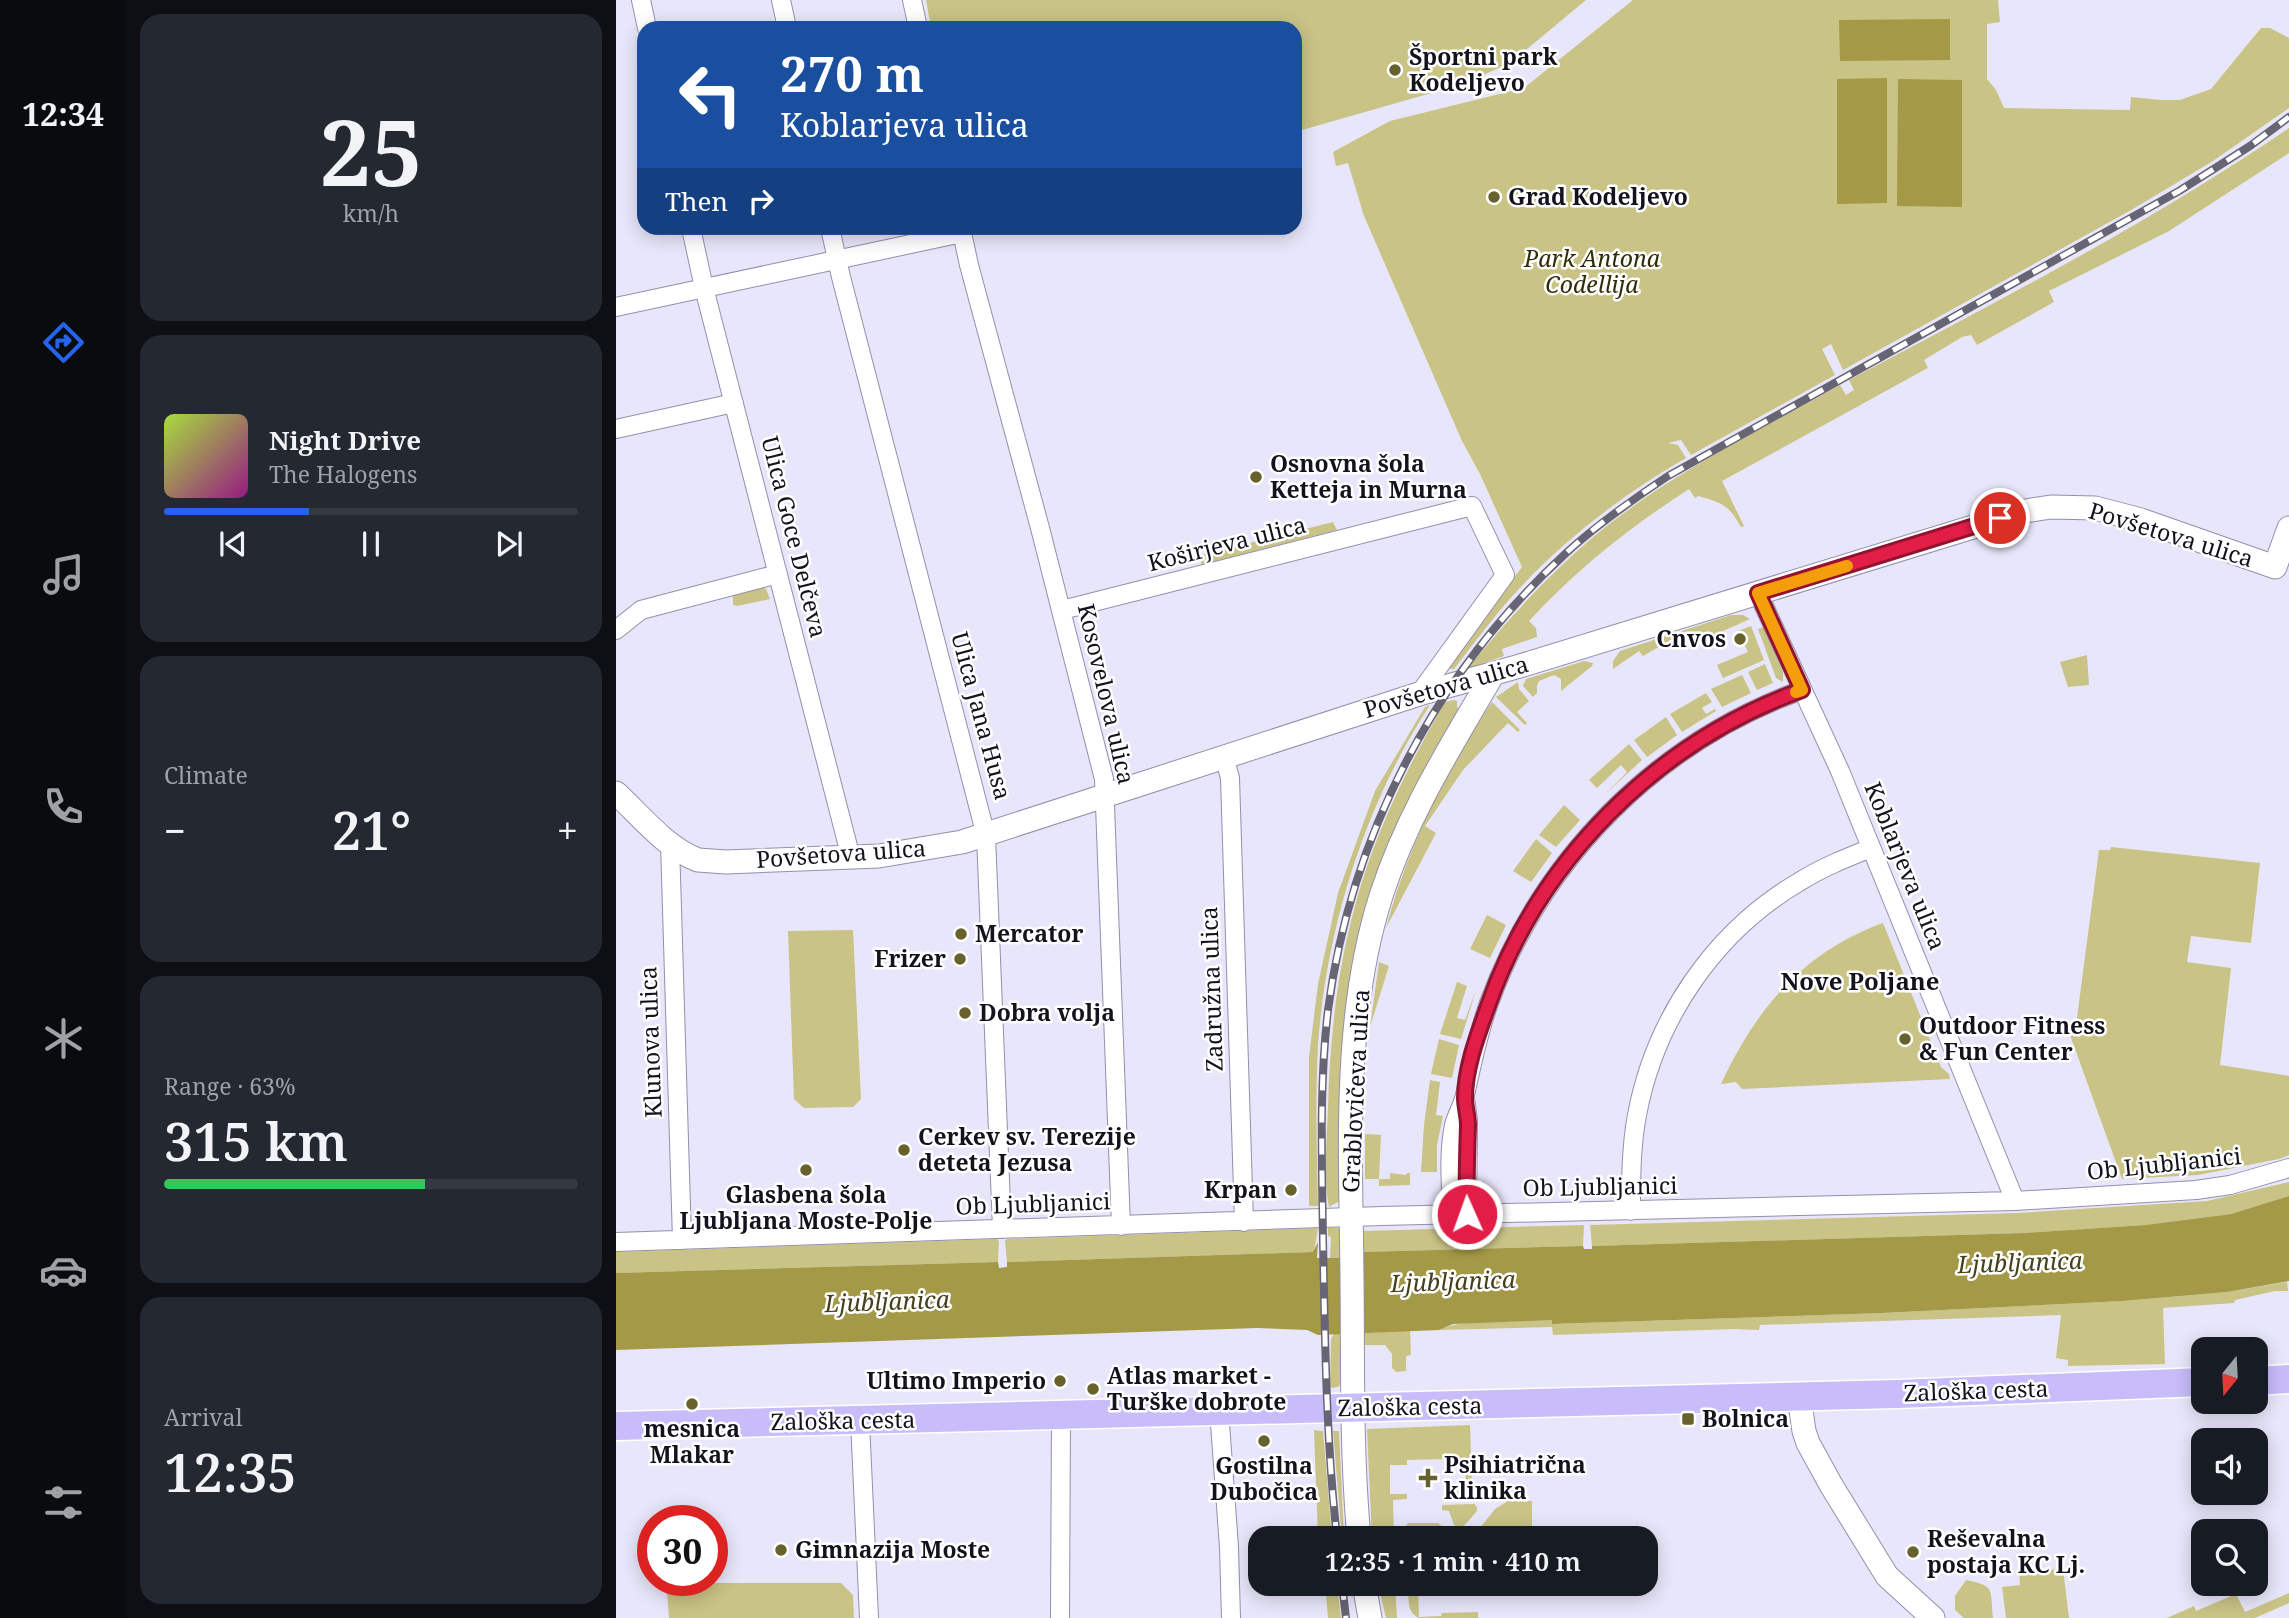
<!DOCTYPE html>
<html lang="en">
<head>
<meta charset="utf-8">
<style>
	:root { --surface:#171b24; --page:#242831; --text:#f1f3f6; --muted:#9ea1a6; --line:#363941; --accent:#2563eb }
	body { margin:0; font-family:"Noto Serif",serif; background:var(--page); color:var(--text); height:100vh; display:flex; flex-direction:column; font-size:26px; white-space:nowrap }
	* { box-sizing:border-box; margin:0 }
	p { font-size:23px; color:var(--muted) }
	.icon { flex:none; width:38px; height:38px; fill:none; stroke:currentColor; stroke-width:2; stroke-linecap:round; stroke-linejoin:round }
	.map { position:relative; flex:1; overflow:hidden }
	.panel { display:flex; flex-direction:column; gap:14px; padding:14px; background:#0d0f14; width:490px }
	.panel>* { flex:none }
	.hud { position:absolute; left:21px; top:21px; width:665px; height:214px; border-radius:21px; box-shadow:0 4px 18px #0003; background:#1a4fa0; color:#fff; overflow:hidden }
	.needle { width:46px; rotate:198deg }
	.tools { position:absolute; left:1575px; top:1337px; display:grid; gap:14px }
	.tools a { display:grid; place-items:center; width:77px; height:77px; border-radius:14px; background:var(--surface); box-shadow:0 4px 18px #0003; font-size:35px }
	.speed { position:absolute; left:21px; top:1505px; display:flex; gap:14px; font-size:35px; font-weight:700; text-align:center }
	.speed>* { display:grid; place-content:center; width:91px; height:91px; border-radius:50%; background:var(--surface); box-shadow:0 4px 18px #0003; line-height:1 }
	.speed .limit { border:10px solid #d22; background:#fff; color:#111 }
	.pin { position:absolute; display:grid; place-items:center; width:60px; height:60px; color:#fff; margin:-30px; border:4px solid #fff; border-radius:50%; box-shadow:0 2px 7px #0007 }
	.me { position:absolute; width:77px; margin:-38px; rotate:358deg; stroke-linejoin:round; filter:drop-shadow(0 0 5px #0008) }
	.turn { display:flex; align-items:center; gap:24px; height:147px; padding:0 28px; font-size:32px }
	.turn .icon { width:91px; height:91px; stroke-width:2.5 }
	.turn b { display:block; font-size:49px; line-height:60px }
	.then { display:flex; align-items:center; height:66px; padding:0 28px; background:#0003; gap:14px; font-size:26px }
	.big { font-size:52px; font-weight:600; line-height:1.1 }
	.panel .widget { flex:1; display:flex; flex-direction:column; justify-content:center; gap:10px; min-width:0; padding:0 24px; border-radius:21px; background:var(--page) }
	.panel .dial { align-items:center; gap:0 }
	.dial b { font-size:91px; line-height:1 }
	.song { display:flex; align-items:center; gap:21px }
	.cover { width:84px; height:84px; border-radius:10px; background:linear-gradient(135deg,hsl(80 70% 55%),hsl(310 70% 35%)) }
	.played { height:7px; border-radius:4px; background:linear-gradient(90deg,var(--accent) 35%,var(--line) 35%) }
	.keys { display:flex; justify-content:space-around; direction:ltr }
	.heat { display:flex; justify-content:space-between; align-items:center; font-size:38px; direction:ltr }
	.charge { height:10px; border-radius:5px; background:linear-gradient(90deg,#34c759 63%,var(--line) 0) }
	.trip { position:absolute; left:632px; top:1526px; width:410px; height:70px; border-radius:21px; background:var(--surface); box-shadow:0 4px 18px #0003; font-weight:600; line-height:70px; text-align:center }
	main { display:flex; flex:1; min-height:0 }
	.tab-bar { display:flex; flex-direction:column; width:126px; justify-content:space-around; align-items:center; background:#090b0e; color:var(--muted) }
	.tab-bar .icon { width:49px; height:49px }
	.tab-bar .current { color:var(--accent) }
	.tab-bar b { font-size:32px; color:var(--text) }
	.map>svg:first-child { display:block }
	.green { fill:#c9c386 }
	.water { fill:#a39946 }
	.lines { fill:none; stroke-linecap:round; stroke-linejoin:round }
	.minor-casing { stroke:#938fad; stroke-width:20 }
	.tertiary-casing { stroke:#938fad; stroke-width:25 }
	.primary-casing { stroke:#fff; stroke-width:31 }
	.minor { stroke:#fff; stroke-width:18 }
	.tertiary { stroke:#fff; stroke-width:23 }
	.primary { stroke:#c8bcfb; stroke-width:28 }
	.rail-casing { stroke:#676574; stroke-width:8 }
	.rail { stroke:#fff; stroke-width:5; stroke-dasharray:16; stroke-linecap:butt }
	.route-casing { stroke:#92132f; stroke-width:18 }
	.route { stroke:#e11d48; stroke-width:12 }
	.slow { stroke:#f59e0b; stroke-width:12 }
	.poi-dot { fill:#67612d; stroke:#fff; stroke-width:2.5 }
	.labels { text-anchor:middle; stroke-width:5; stroke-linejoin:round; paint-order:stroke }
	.poi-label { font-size:23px; font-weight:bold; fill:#13121d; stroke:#fff; text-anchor:start }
	.park-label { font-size:23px; font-style:italic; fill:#302c06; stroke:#fff }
	.street-label { font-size:23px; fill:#13121d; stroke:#fff }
	.neighbourhood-label { font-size:24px; font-weight:bold; fill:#13121d; stroke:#fff }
	.water-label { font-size:24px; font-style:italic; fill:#45411d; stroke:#fff }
</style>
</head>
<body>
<main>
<nav class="tab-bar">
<b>12:34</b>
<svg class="icon current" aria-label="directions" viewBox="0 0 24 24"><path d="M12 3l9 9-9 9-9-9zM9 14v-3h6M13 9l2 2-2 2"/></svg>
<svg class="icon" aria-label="music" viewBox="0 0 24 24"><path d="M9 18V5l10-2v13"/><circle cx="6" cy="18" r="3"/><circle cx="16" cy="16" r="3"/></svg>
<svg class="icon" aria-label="phone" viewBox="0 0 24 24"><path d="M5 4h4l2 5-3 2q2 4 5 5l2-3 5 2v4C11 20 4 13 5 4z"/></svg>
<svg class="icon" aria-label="climate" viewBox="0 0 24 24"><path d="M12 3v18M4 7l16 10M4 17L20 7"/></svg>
<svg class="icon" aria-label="car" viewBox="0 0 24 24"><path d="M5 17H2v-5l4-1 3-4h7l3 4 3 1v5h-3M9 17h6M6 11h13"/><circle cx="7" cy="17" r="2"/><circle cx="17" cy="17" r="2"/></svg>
<svg class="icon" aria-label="filters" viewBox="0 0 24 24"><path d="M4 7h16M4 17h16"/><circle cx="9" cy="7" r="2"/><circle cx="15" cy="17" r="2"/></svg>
</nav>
<section class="panel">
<div class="widget dial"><b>25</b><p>km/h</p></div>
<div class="widget">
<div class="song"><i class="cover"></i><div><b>Night Drive</b><p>The Halogens</p></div></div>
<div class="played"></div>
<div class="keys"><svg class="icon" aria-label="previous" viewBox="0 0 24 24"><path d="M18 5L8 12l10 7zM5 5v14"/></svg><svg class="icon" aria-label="pause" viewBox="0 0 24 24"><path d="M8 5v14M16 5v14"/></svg><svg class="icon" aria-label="next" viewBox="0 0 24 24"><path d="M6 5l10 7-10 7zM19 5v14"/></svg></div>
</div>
<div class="widget"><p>Climate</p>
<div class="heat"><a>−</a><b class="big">21°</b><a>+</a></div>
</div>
<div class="widget"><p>Range · 63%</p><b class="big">315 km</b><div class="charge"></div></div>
<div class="widget"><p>Arrival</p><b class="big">12:35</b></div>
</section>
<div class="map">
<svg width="1673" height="1618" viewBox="0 0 1673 1618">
	<rect width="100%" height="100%" fill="#e8e6fa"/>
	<path class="green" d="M310,0H970L894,63L847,84L679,132V28H315Z
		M1017,0H1382L1384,22L1371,24V79L1380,90L1388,108L1514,110L1515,97L1545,100H1564L1595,89L1645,28H1654L1673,38V108L1597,161L1517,209L1227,370L1215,344L1206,349L1219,375L1075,455L1065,440L1052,443L1062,445L1070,458C999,499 933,551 881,614C866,632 852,651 838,669L830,668L906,567L864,474L846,441L748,216L732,163L720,166L717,152L774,121L908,88Z
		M1673,128V153L1553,231L1433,291L1438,302L1361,345L1355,335L1346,337L1308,360L1312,368L1308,370L1106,481L1128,526L1125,527C1112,504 1106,503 1082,496L1079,498L1073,489C1014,527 961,569 913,621L920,628L921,637L886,649L888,656L851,669C894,617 939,567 992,525C1064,469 1146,429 1224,385L1230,395L1238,390L1233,380C1382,301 1534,223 1673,128Z
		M717,522L721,530L585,565L586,555Z
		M147,587L150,589L154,599L121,606L117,605V595Z
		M1115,615H1127L1134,619L1087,640L1084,634L1064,642L1060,637L1027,656L1023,651L997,669V661L1004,651Z
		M1135,626L1148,660L1107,678L1101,665L1132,652L1122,631Z
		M1148,627L1167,672V682L1160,678L1142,629Z
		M1471,655L1473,685L1452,687L1444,662Z
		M968,661L977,663L976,666L945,691V679L938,675L923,681L921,686V693L917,697L907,686L910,679Z
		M1149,664L1157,683L1141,690L1132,672Z
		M1126,675L1135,693L1106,707L1095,689Z
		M902,682L903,689L913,701L901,712L911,723L909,725L880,697Z
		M1090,693L1096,702L1086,708L1090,714L1099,709L1100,711L1066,732L1054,714Z
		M838,700L841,701V707L844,708C814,759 787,811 765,866L724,1197L722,1202L713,1207C707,1176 711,1138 712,1106C714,1039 721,971 739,906C758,834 792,766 829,702Z
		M876,702L904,730L902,732L892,723L847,770L809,826L820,833L770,928C791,849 829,770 876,702Z
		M814,705C749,804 710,928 702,1046C699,1099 701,1153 702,1206H693V1057L702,984L722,893L759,791L809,707Z
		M1050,717L1061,735L1031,757L1018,740Z
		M1013,744L1026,760L988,795L1011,772L1005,765L981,788L973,780Z
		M948,805L964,820L940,847L923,835Z
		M920,839L936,853L915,882L897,871Z
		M1495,847L1644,863L1635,943L1575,936L1571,962L1615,968L1604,1065L1673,1076V1155L1663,1159L1582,1175L1506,1179L1454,1035L1459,1033L1483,850H1494Z
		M871,915L890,925L874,958L854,949Z
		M1267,923L1325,1067L1333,1074L1334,1079L1126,1089L1120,1082L1105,1084C1140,1009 1187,952 1267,923Z
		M237,930L245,1099L237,1107L188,1108L178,1099L172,931Z
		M763,962L773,966L754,1027Z
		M841,982L851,986L841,1018L849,1020L860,990L845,1039L824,1034Z
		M823,1039L843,1045L836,1078L815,1074Z
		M814,1080L824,1082L820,1115L827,1116L821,1145V1172H805L808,1125Z
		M749,1134L765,1135L763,1179H774V1173L790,1175L791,1173H794V1185L763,1186V1179H749Z
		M1673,1182V1196L1615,1214L1529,1225L1407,1233L976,1246L974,1225L1401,1213L1591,1201Z
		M968,1225L967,1246L746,1252V1231Z
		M702,1228L698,1252L391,1262L389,1241L391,1239Z
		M712,1228H724L726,1258H714L715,1237L712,1236Z
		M381,1239L383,1241L382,1262L0,1273V1252Z
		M1671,1282L1672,1291H1659L1619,1300L1618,1303L1547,1308L1549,1364L1452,1366V1360L1440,1358L1445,1315L1144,1325L1143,1330L1118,1329L937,1335L936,1327L823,1330C851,1317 905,1321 936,1320L937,1324L1266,1313L1507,1301L1611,1292Z
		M727,1317L725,1383L722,1387L716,1388L714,1386L715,1339Z
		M794,1330L795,1355L790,1356V1371L780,1372L776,1368V1354L769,1345H747V1333Z
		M854,1425L856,1485H860L861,1496L835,1497L834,1492L850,1491L849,1463H833V1459L791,1460V1465H774V1494H791V1499L777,1500L778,1538H756L751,1429Z
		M698,1430L707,1431L716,1538H702Z
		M717,1431H723L728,1538H726Z
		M892,1501H916V1527L910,1528V1538H856L879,1509Z
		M858,1504L861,1507V1511L846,1528L838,1525L833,1511L826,1510V1505Z
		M792,1523H822L827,1527V1534L822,1538H790V1526Z
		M1423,1568L1424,1570L1447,1569L1453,1618H1390L1386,1587L1404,1585L1403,1569Z
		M66,1580H77L78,1583H225L237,1595L238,1618H53L51,1592L57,1581Z
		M1350,1580C1380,1586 1374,1589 1377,1618H1348L1339,1610V1596Z
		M709,1584H721L725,1618H712Z
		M762,1584H779L781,1618H770Z
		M792,1584H802L803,1617L825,1616L826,1613L862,1612V1618H803C790,1612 793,1598 792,1584Z
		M1673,1593V1603L1639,1618H1551L1578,1606L1580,1611L1620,1594L1629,1612Z"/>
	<path class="water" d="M1334,19V60L1224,61L1223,20Z
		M1271,78V203L1221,204V79Z
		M1282,79L1346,80V207L1281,206Z
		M1673,1196V1281L1611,1292L1507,1301L1266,1313L936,1324V1320L837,1324L823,1330L702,1335L691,1330L641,1328L0,1350V1273L382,1262L383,1268L391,1267V1262L697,1252L702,1242L701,1258H726L746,1252L967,1246L968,1249H976V1246L1407,1233L1529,1225L1615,1214Z"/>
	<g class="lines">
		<defs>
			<path id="minor" d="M25,0L31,28
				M165,0L171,28
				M296,0L302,28
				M75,228L88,288L235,858
				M214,228L225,277L370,836L386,1229
				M345,228L353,265L424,528L488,779L505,1226
				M0,307L346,233
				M0,429L118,403
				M1142,593L1224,771L1399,1201
				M446,610L856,506L889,575L803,694
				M0,630L25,610L162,574
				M608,756L614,778L628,1222
				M54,843L66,1240
				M849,1098L852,1121L851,1215
				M1015,1211C1015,1179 1015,1147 1021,1115C1039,1019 1098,932 1183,882C1205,868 1230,858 1255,848
				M836,1215C835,1185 832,1154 838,1125C841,1114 847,1105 849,1095C856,1064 862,1033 873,1003C926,858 1041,742 1186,690
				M0,1242L766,1216L1399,1201L1580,1190L1614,1185L1673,1168
				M603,1410L613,1547L615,1618
				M244,1421L253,1618
				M444,1618L445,1414"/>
			<path id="tertiary" d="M0,793C25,816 50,848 82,860L110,862L263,856L346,842L803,694L904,666L1409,511L1435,507L1479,508L1525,520L1659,567L1673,528
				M1183,1396L1188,1431L1192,1443L1215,1485L1271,1576L1317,1618
				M743,1538C735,1452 737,1365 736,1279C735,1151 726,1019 765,896C791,815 835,746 877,674
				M748,1584L754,1618"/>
			<path id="primary" d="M1640,1381L1673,1379
				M0,1426L1281,1394L1587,1382"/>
		</defs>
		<use href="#minor" class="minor-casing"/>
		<use href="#tertiary" class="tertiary-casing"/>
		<use href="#primary" class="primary-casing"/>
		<use href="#minor" class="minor"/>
		<use href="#tertiary" class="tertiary"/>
		<use href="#primary" class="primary"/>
		<defs>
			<path id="rail" d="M721,1538C710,1439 709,1341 707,1241C706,1164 703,1086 712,1010C735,835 819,674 948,555C980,525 1016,500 1052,476L1563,191L1634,146L1673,117
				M726,1584L730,1618"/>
		</defs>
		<use href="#rail" class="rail-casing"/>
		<use href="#rail" class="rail"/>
	</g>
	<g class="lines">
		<defs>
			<path id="route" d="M851,1214C850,1184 851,1155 852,1125C852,1116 849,1107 849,1098C849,1068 862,1034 872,1006C923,860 1041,742 1186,690L1142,593L1384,518"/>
		</defs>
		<use href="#route" class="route-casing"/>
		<use href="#route" class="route"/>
		<path class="slow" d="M1180,692L1186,690L1142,593L1231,566"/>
	</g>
	<g class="poi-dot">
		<circle cx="779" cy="70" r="7"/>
		<circle cx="878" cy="197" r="7"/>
		<circle cx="640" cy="477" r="7"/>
		<circle cx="1124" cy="639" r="7"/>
		<circle cx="345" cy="934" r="7"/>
		<circle cx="344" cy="959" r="7"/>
		<circle cx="349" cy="1013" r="7"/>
		<circle cx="1289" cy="1039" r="7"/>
		<circle cx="288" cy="1150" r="7"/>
		<circle cx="190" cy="1170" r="7"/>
		<circle cx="675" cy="1190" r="7"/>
		<circle cx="444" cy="1381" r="7"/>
		<circle cx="477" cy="1389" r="7"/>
		<circle cx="76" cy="1404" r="7"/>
		<rect x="1065" y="1412" width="14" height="14" rx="3.5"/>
		<circle cx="648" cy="1441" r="7"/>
		<path d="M808.5 1467.5h7v7h7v7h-7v7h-7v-7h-7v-7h7z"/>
		<circle cx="165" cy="1550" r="7"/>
		<circle cx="1297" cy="1552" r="7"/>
	</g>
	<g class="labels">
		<g class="poi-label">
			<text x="793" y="65">Športni park<tspan x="793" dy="26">Kodeljevo</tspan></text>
			<text x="892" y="205">Grad Kodeljevo</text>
			<text x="654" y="472">Osnovna šola<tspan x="654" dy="26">Ketteja in Murna</tspan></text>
			<text x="1110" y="647" text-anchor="end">Cnvos</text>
			<text x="359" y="942">Mercator</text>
			<text x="330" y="967" text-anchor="end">Frizer</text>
			<text x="363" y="1021">Dobra volja</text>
			<text x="1303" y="1034">Outdoor Fitness<tspan x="1303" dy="26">&amp; Fun Center</tspan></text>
			<text x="302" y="1145">Cerkev sv. Terezije<tspan x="302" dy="26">deteta Jezusa</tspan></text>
			<text x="661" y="1198" text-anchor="end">Krpan</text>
			<text x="190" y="1203" text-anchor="middle">Glasbena šola<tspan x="190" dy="26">Ljubljana Moste-Polje</tspan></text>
			<text x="491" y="1384">Atlas market -<tspan x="491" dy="26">Turške dobrote</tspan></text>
			<text x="430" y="1389" text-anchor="end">Ultimo Imperio</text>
			<text x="1086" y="1427">Bolnica</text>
			<text x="76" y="1437" text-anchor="middle">mesnica<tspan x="76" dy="26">Mlakar</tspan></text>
			<text x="828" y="1473">Psihiatrična<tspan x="828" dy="26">klinika</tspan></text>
			<text x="648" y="1474" text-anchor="middle">Gostilna<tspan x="648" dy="26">Dubočica</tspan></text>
			<text x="1311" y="1547">Reševalna<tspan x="1311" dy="26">postaja KC Lj.</tspan></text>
			<text x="179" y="1558">Gimnazija Moste</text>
		</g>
		<g class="park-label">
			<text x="976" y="267">Park Antona<tspan x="976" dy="26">Codellija</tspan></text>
		</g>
		<g class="street-label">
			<text transform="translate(1555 535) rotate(17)" y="8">Povšetova ulica</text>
			<text transform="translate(178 537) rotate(76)" y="8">Ulica Goce Delčeva</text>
			<text transform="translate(611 544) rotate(-14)" y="8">Koširjeva ulica</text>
			<text transform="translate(830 687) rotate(-16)" y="8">Povšetova ulica</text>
			<text transform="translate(490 694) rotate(77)" y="8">Kosovelova ulica</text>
			<text transform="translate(365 716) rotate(75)" y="8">Ulica Jana Husa</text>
			<text transform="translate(225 854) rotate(-4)" y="8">Povšetova ulica</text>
			<text transform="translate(1289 866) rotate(68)" y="8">Koblarjeva ulica</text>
			<text transform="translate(596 989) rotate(-92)" y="8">Zadružna ulica</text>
			<text transform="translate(35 1042) rotate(-92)" y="8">Klunova ulica</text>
			<text transform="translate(740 1091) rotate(-87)" y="8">Grablovičeva ulica</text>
			<text transform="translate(1548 1164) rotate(-6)" y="8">Ob Ljubljanici</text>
			<text transform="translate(984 1187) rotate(-1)" y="8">Ob Ljubljanici</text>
			<text transform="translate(417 1204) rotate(-2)" y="8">Ob Ljubljanici</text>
			<text transform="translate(1360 1391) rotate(-2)" y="8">Zaloška cesta</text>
			<text transform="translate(794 1407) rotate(-1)" y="8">Zaloška cesta</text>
			<text transform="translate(227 1421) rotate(-1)" y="8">Zaloška cesta</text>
		</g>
		<g class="neighbourhood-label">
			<text x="1244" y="990">Nove Poljane</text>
		</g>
		<g class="water-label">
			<text transform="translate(1404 1263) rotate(-2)" y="8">Ljubljanica</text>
			<text transform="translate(837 1282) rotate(-2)" y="8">Ljubljanica</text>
			<text transform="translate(271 1302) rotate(-2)" y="8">Ljubljanica</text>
		</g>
	</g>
</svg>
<div class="tools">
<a><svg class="needle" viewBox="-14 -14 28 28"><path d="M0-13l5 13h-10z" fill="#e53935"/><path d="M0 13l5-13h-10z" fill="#9ea1a6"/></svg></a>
<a><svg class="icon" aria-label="sound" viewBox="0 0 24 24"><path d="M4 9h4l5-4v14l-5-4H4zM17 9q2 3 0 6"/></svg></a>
<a><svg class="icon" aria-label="search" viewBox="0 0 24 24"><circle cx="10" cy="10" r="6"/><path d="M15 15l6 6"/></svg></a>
</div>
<div class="speed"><div class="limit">30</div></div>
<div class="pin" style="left:1384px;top:518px;background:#d93025"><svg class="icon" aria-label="arrive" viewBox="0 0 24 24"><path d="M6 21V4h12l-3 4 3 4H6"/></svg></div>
<svg class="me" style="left:851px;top:1214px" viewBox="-20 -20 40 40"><circle r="17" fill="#e11d48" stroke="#fff" stroke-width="3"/><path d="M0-11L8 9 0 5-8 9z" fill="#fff"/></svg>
<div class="trip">12:35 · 1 min · 410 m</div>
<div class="hud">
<div class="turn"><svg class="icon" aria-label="left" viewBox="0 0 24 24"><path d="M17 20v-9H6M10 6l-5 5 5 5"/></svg><div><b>270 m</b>Koblarjeva ulica</div></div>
<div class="then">Then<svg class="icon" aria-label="right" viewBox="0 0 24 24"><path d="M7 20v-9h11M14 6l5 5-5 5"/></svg></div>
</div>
</div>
</main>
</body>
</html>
